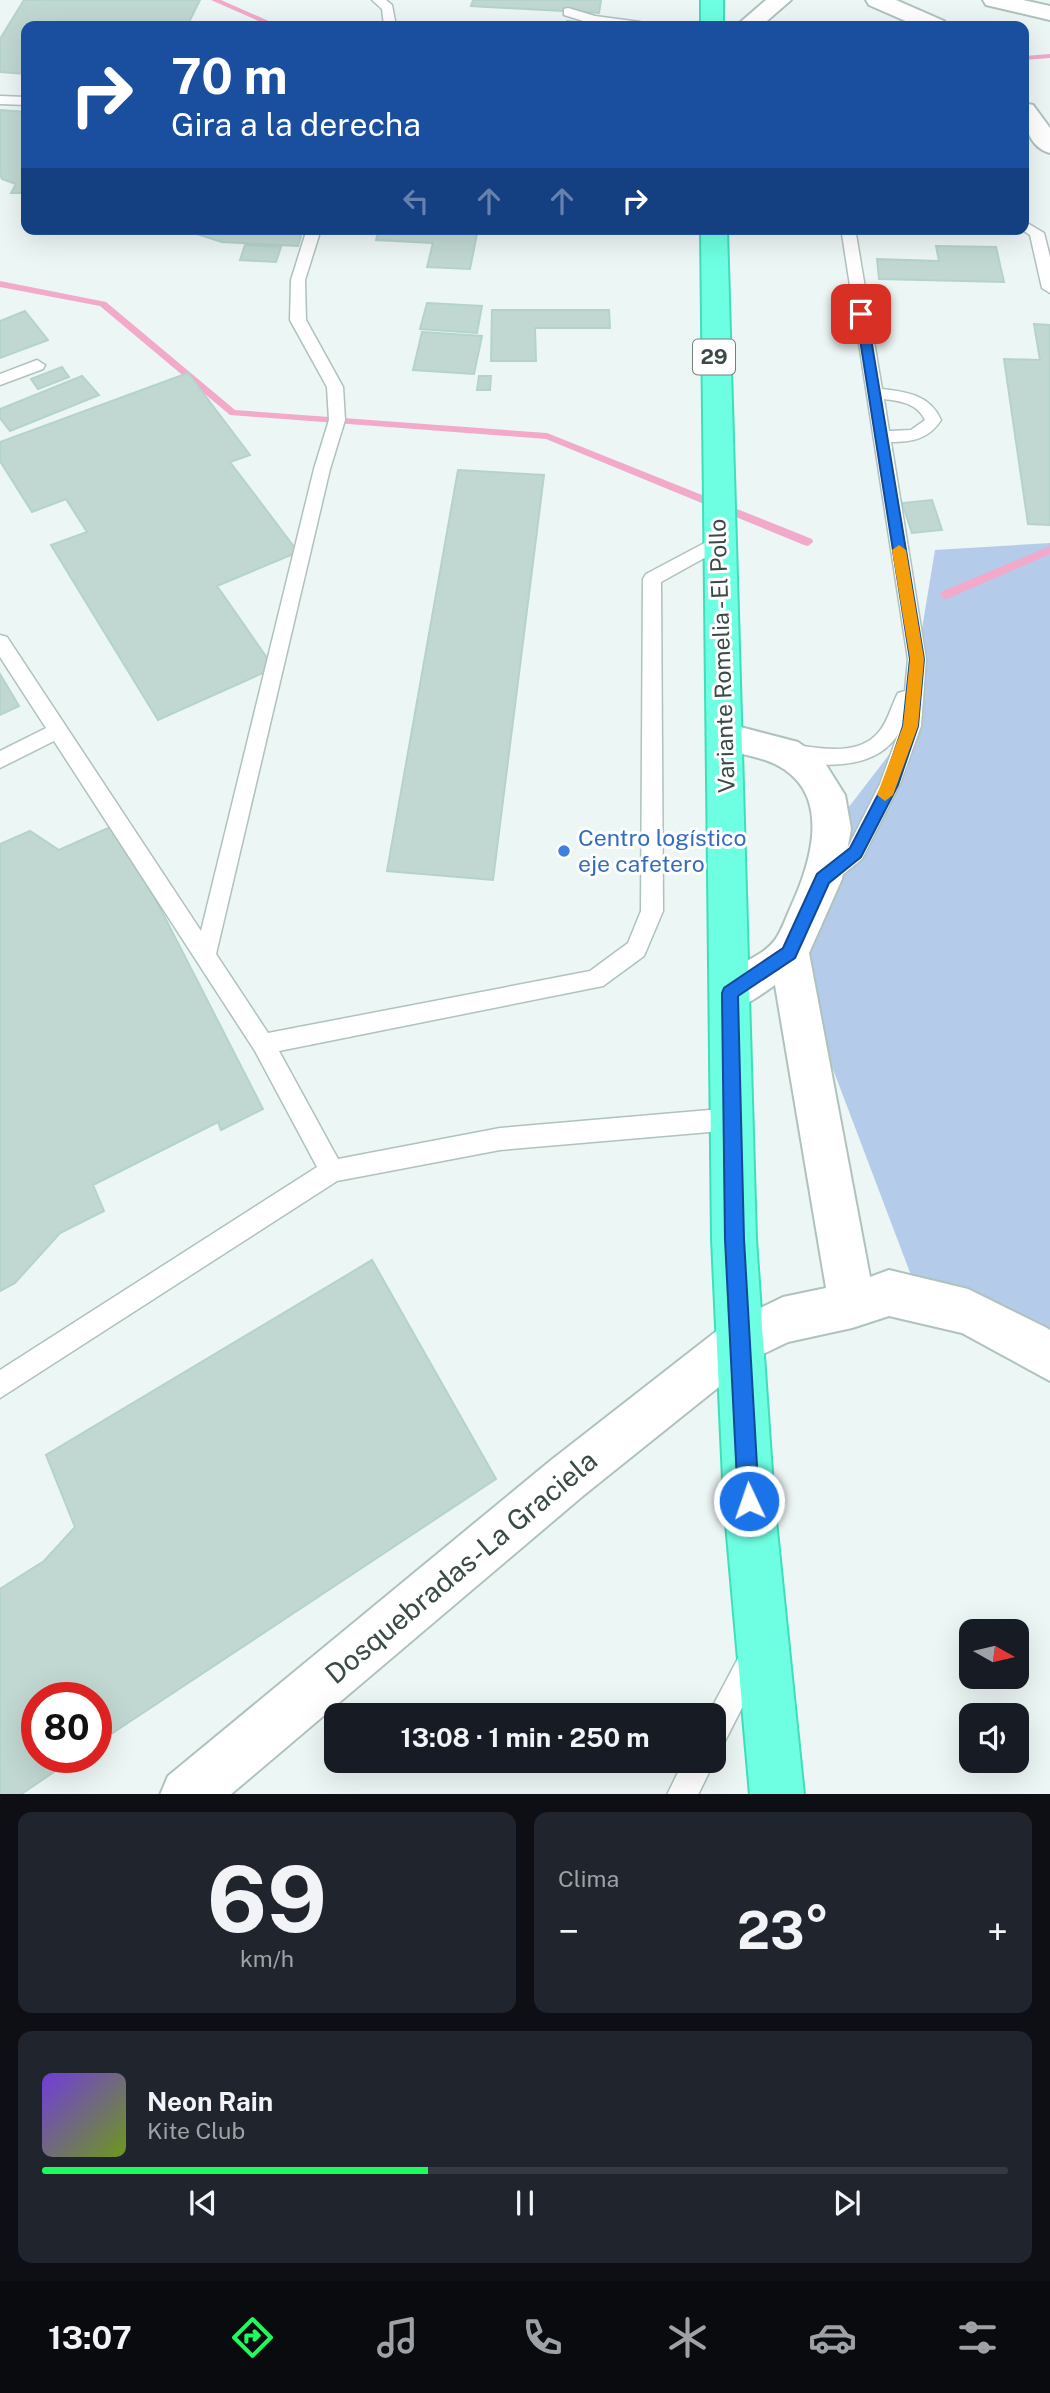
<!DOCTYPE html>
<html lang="es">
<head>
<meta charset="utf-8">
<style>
	:root { --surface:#171b24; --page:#20242c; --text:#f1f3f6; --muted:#9ea1a6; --line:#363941; --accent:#1cfc5d }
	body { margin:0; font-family:"Public Sans",sans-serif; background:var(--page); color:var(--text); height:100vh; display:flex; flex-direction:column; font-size:26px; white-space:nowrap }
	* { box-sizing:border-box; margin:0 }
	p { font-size:23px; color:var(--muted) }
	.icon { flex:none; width:38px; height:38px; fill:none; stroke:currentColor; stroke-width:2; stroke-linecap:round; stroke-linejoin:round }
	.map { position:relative; height:1794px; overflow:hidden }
	.panel { display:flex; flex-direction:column; gap:18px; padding:18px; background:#0d0f14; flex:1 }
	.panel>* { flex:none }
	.banner { position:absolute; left:21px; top:21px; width:1008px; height:214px; border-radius:14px; box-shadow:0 7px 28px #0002; background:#1a4fa0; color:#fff; overflow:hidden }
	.needle { width:46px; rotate:98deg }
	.fabs { position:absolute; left:959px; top:1619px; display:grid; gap:14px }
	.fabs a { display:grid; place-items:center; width:70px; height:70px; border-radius:14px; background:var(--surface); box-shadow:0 7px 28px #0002; font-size:35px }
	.speed { position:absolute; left:21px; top:1682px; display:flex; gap:14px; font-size:35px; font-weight:700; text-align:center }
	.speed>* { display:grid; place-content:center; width:91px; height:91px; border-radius:50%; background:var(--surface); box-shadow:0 7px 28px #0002; line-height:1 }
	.speed .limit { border:10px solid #d22; background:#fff; color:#111 }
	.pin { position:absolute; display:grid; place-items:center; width:60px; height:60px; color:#fff; margin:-30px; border-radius:14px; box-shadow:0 4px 10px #0006 }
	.me { position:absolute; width:77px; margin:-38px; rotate:357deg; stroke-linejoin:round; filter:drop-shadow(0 0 5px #0008) }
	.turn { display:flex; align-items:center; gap:24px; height:147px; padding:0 35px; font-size:32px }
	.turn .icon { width:91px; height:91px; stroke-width:2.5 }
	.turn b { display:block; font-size:49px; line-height:60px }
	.lanes { display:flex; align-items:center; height:66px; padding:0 35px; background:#0003; justify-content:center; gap:35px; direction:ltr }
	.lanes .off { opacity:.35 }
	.big { font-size:52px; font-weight:700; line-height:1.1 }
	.panel .tile { flex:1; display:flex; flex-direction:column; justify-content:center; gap:10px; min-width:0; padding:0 24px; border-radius:14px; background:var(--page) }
	.panel .dial { align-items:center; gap:0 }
	.dial b { font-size:91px; line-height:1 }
	.song { display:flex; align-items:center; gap:21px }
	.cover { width:84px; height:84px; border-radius:10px; background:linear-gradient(135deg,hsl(260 70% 55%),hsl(80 70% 35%)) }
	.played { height:7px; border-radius:4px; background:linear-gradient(90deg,var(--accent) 40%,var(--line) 40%) }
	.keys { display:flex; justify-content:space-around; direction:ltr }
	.heat { display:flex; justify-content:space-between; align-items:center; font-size:38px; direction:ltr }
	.panel .tiles { flex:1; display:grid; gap:18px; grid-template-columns:1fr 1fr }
	.tile:last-child { grid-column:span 2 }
	.trip { position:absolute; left:324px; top:1703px; width:402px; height:70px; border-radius:14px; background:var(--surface); box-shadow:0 7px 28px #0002; font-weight:700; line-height:70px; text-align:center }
	.dock { display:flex; height:112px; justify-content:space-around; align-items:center; background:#090b0e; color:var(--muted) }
	.dock .icon { width:49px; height:49px }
	.dock .current { color:var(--accent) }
	.dock b { font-size:32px; color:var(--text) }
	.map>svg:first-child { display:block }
	.green { fill:#b5cbea }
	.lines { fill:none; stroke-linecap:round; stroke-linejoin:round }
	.stream { fill:#f2a9ca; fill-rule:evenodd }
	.building { fill:#c1d8d2; stroke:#b4d3cb; stroke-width:2 }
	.lane-casing { stroke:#aec2be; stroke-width:3 }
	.street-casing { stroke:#aec2be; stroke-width:4 }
	.highway-casing { stroke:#3ce0ba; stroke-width:4 }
	.lane { fill:#fff; fill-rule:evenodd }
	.street { fill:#fff; fill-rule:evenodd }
	.highway { fill:#6effe2; fill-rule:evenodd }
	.route { fill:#1a73e8; stroke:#114b97; stroke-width:2 }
	.slow { fill:#f59e0b }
	.shop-dot { fill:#3f7fe0; stroke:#fff; stroke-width:2.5 }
	.labels { text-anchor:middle; stroke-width:6; stroke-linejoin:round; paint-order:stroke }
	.shield { fill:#fff; stroke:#74817e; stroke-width:2 }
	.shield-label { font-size:21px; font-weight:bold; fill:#394b46 }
	.street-label { font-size:23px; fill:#394b46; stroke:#fff }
	.shop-label { font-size:23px; fill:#366cbe; stroke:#fff; text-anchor:start }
	.near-street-label { font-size:28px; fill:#394b46; stroke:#fff }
</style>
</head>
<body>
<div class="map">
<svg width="1050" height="1795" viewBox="0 0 1050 1795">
	<rect width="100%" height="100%" fill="#ecf6f4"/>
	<path class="green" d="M1050,543V1358L920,1299L789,953L832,829L911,726L917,659L935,550Z"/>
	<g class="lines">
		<path class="stream" d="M211,0H221L280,26H270Z
			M1050,54V58L1024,60V56Z
			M0,281L106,302L235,410L547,433L812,539L813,542L808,546L804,545L546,439L230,415L100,306L0,287Z
			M1050,546V554L949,598L945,599L940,595L941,592Z"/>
	</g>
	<path class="building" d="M24,0H200L187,26H26V74L0,72V39Z
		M473,0H601L599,13L471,6Z
		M567,21L612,25L566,26Z
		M0,110L26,112V193H11L16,184L2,179L0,174Z
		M181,229H303L298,246L222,242Z
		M379,229H478L470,269L427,267L433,243L376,240Z
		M245,245L281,247L276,262L240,260Z
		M936,246L996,247L1004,282L879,279L877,259L939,261Z
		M427,303L482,306L477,333L420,329Z
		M492,310H609L610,328H535L536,361H491Z
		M25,311L48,340L0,358V321Z
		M1034,324L1050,325V525L1028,524L1004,359L1040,360Z
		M422,332L482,336L474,374L413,370Z
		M62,367L69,377L38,389L31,379Z
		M188,373L250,455L230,462L298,552L217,586L274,668L158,720L51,545L87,532L66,499L32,512L0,461V442Z
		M82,376L99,395L10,431L0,418V409Z
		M479,376H491L490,390H477Z
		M458,470L544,475L493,880L387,871Z
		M932,500L942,530L912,533L902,503Z
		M0,674L19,706L0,715Z
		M117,824L263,1109L221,1130L218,1122L93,1185L104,1211L60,1233L15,1283L0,1291V844L30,831L59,850Z
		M372,1260L496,1479L96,1744V1698H37V1757H76L20,1795H0V1589L44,1561L75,1527L46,1455Z"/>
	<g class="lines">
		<defs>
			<path id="lane" d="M372,0H386L392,5L396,26H384L382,9Z
				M568,8L595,16L640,22L646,26L593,24L564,15V9Z
				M0,96L26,97V105L0,104Z
				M1024,221L1044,233L1050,257V293L1042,288L1030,235L1021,229H1024Z
				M307,229H321L305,280L306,320L343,387L345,420L330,469L216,954L268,1033L590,971L628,943L641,911L643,579L646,574L714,538H726L729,542L726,546L661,582L663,911L644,956L603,986L279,1051L338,1159L500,1128L733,1108L741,1111L745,1119L741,1127L733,1130L500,1150L337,1181L0,1398V1370L317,1167L255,1051L54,741L0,768V751L46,728L0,657V635L7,637L201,931L314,469L329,420L327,387L290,320L291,280Z
				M845,229H859L856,234L882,389C907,392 930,395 941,420C929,439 912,442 891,442L926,659L921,726L900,784L862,859L830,885L823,888L816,885L813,879L816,873L848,847L880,784L898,734C876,771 817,769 780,757L777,752L780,747L787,744C816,747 856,758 878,733C888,722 891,706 898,693L905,691L908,659L842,234ZM884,399C900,401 917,403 925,420L911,430L889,431Z
				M37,360L45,365L43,369L0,385V374Z
				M753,1645L763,1649L767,1659L724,1743L714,1748V1715H708L743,1649Z
				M714,1758L715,1760L698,1795H667L684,1760H714Z"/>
			<path id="street" d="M766,0H791L761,26H736Z
				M866,0H896L944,21L947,26H917L869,5Z
				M983,0H1023L1050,6V20L986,5Z
				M1024,103L1033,105L1050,128V153C1028,147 1023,122 1024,103Z
				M725,723L798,742L823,760L845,795L851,829L842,879L809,953L870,1277L889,1270L968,1289L1045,1327L1050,1330V1381L962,1333L889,1316L852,1328L788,1342L755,1358L584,1495L230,1795H160L168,1776L550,1461L723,1326L783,1297L826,1288L775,985C755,998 740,1014 716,1005L710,993C723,964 759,962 775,940C781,932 785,920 789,911C811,864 834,793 775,764C756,755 732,753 712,747L707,737L712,727Z"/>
			<path id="highway" d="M701,0H723V26H701Z
				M701,229H727L756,1239L774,1501L804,1795H750L724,1501L712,1239Z"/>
		</defs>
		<use href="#lane" class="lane-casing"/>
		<use href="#street" class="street-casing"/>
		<use href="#highway" class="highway-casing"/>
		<use href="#lane" class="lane"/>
		<use href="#street" class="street"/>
		<use href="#highway" class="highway"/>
	</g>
	<path class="route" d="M861,310L867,314L924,659L918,726L898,785L861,857L829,883L795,958L738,996L744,1239L759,1501L756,1509L749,1512L741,1509L738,1501L725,1239L722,993L724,988L783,948L817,874L850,848L883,785L903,726L910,659L856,314Z"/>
	<path class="slow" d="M899,545L906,550L924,659L918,726L893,795L885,801L877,795L903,726L910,659L892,550Z"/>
	<circle class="shop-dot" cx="564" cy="851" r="7"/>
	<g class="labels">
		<rect class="shield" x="693" y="339.5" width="42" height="35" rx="5"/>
		<g class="shield-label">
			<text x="714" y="364">29</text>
		</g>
		<g class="street-label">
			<text transform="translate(722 656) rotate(-92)" y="8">Variante Romelia - El Pollo</text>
		</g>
		<g class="shop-label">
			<text x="578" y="846">Centro logístico<tspan x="578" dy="26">eje cafetero</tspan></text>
		</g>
		<g class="near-street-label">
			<text transform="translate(461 1567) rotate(-40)" y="10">Dosquebradas-La Graciela</text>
		</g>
	</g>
</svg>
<div class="fabs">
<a><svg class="needle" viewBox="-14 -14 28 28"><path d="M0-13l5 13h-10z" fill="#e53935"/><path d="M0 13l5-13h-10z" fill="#9ea1a6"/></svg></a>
<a><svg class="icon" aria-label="sound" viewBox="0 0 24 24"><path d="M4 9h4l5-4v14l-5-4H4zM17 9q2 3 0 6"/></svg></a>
</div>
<div class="speed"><div class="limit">80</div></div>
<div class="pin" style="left:861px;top:314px;background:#d93025"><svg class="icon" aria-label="arrive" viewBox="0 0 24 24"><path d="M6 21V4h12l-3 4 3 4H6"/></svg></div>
<svg class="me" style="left:749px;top:1501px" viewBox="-20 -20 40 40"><circle r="17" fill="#1a73e8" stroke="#fff" stroke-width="3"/><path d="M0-11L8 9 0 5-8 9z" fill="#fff"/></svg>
<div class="trip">13:08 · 1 min · 250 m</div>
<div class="banner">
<div class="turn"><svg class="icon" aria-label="right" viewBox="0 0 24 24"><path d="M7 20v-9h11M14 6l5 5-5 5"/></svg><div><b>70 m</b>Gira a la derecha</div></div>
<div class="lanes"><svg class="icon off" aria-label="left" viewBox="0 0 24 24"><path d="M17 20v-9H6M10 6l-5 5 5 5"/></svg><svg class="icon off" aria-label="ahead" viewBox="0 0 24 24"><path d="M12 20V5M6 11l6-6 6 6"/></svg><svg class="icon off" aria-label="ahead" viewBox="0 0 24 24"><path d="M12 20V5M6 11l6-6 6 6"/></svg><svg class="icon" aria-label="right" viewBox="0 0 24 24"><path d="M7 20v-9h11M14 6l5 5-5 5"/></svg></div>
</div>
</div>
<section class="panel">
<div class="tiles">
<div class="tile dial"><b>69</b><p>km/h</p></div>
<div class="tile"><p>Clima</p>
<div class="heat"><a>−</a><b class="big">23°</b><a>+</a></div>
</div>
<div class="tile">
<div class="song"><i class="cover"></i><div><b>Neon Rain</b><p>Kite Club</p></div></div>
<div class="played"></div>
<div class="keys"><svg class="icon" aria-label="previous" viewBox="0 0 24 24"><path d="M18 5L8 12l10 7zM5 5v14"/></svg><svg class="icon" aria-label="pause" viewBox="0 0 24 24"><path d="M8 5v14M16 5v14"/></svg><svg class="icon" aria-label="next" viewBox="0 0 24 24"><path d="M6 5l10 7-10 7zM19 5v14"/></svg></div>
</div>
</div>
</section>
<nav class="dock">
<b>13:07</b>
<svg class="icon current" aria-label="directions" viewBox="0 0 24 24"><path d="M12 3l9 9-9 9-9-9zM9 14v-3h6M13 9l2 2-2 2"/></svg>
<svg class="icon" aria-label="music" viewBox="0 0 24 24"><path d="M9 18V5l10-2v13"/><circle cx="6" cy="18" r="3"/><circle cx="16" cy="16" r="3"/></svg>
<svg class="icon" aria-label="phone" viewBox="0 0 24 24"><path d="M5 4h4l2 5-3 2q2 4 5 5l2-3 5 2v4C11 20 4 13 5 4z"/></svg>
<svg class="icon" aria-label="climate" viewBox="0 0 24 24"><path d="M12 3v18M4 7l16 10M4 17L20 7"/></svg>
<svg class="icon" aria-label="car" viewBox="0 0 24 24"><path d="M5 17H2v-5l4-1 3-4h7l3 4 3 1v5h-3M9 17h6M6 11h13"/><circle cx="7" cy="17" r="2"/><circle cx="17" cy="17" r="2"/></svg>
<svg class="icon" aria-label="filters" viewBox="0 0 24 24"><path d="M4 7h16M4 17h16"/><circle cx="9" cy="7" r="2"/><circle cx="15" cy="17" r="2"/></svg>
</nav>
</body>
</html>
